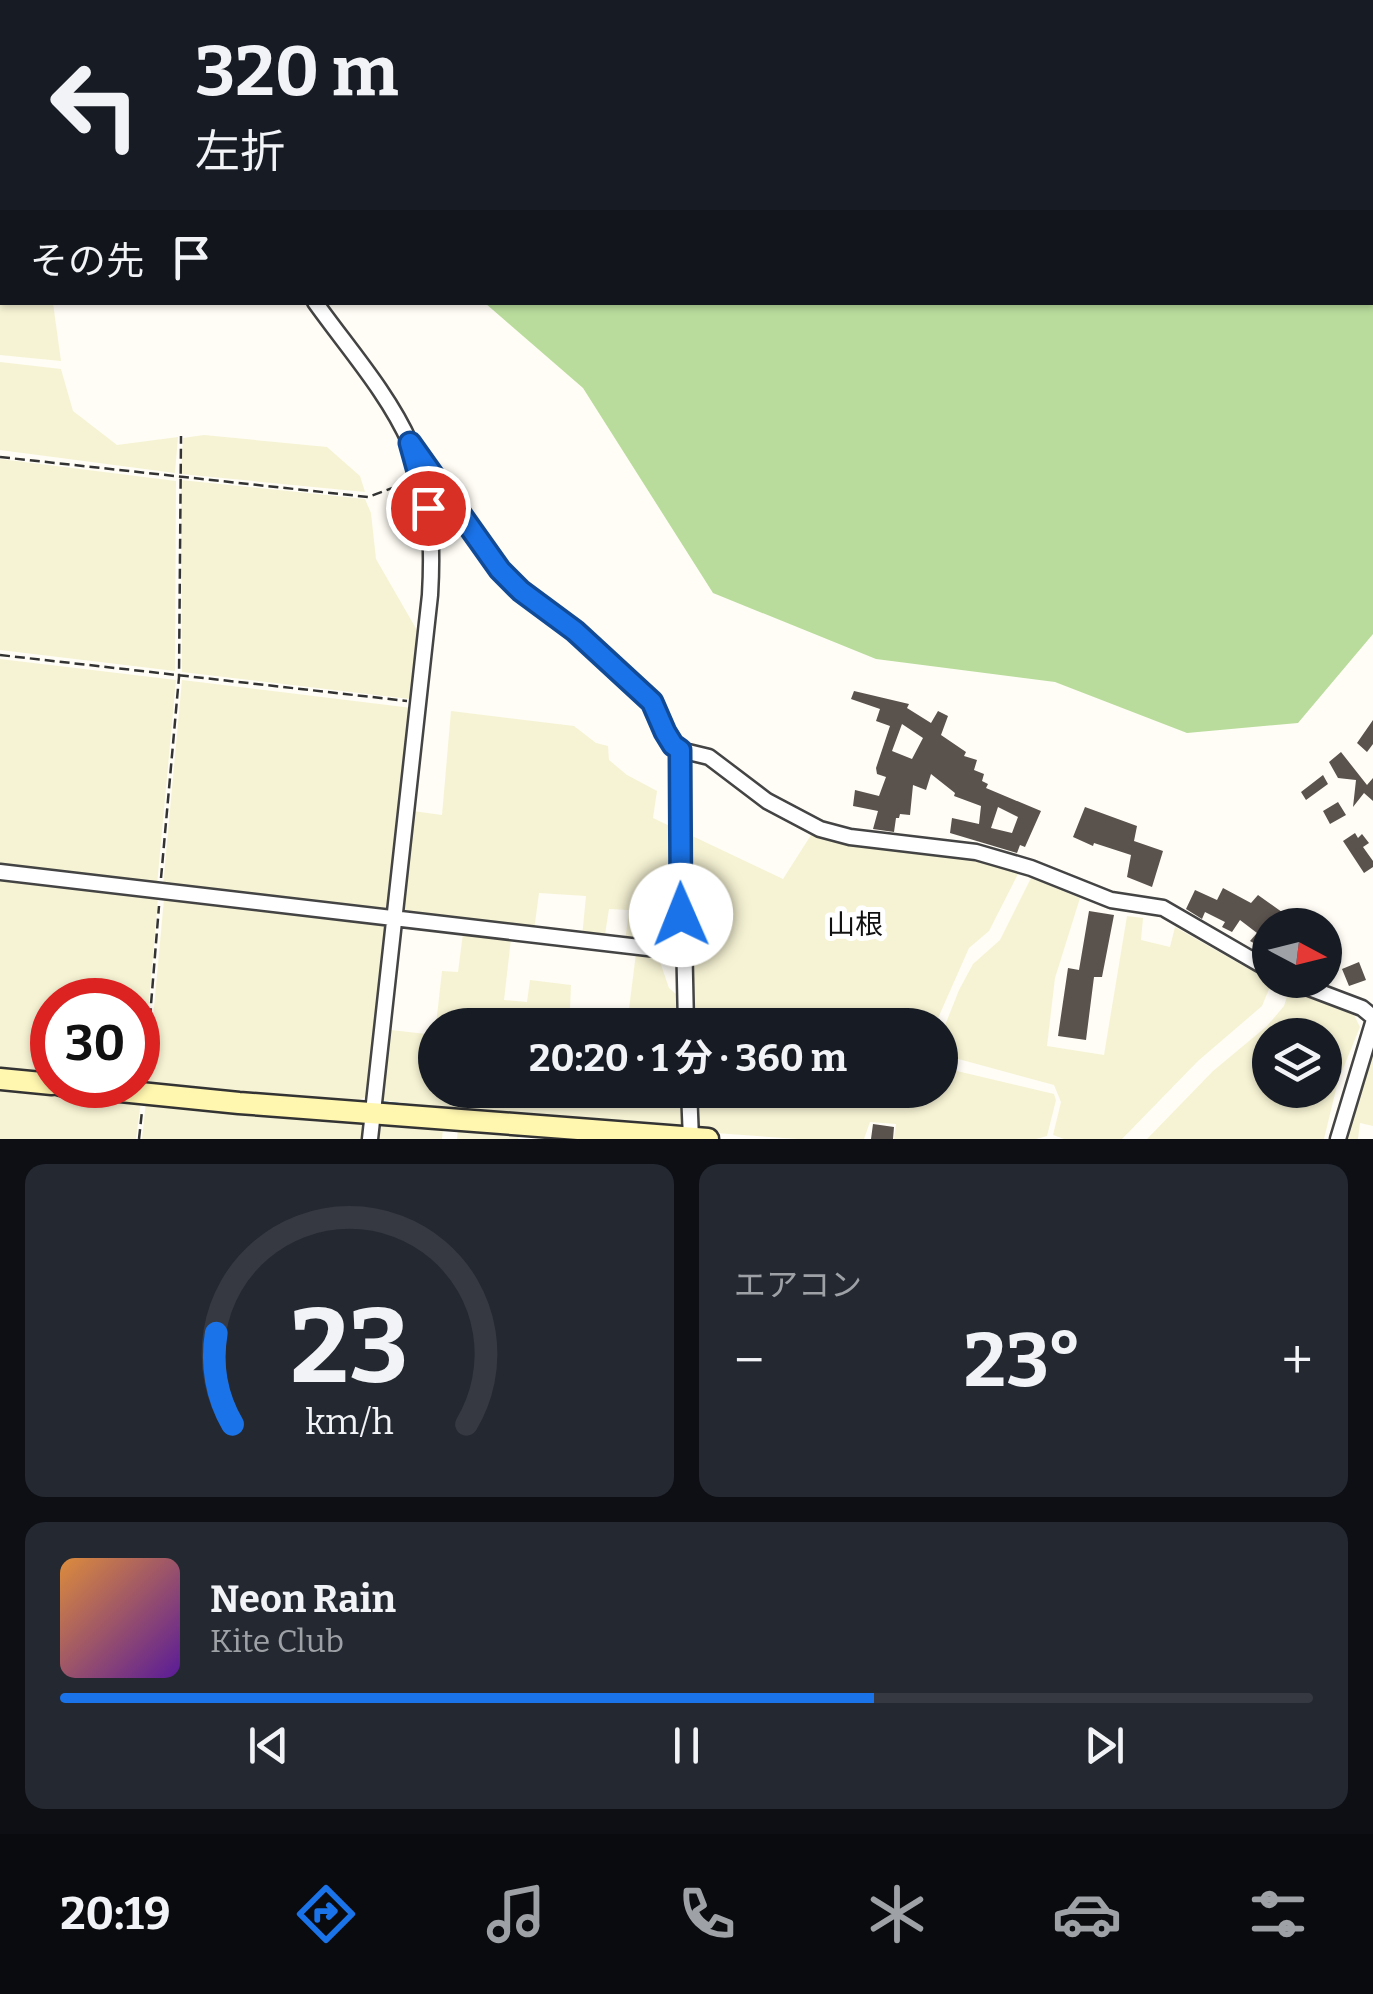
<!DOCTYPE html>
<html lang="ja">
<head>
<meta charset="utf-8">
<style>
	:root { --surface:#171b24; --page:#242831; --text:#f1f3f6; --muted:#9ea1a6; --line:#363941; --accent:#1a73e8 }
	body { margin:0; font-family:Bitter,"Noto Sans JP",serif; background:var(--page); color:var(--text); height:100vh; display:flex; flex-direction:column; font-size:38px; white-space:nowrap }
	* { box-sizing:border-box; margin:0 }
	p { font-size:32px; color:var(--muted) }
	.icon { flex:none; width:55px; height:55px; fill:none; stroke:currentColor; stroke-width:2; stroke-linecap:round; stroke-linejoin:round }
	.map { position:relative; height:1139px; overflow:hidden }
	.sheet { display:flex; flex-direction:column; gap:25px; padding:25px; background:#0d0f14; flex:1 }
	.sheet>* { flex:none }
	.top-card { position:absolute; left:0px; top:0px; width:1375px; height:305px; box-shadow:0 2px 8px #0004; background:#171b24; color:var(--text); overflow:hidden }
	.needle { width:65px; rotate:97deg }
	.buttons { position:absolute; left:1252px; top:908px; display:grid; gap:20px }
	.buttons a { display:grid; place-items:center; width:90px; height:90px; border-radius:50%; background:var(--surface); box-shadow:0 2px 8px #0004; font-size:50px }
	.speed { position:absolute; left:30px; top:978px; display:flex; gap:20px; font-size:50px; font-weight:700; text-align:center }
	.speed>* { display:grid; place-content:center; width:130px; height:130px; border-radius:50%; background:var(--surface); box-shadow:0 2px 8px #0004; line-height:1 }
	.speed .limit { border:15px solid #d22; background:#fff; color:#111 }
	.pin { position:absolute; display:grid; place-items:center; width:85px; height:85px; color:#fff; margin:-42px; border:5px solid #fff; border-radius:50%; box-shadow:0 2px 10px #0007 }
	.me { position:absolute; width:110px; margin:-55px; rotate:359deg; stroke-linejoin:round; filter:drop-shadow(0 0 8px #0008) }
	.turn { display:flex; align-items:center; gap:35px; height:210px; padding:0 30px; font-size:45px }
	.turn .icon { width:130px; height:130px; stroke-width:2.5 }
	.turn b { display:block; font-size:70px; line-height:85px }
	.then { display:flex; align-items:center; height:95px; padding:0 30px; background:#0003; gap:20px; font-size:38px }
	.big { font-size:75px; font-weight:700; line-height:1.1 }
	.sheet .card { flex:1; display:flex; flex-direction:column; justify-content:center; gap:15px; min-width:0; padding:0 35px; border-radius:20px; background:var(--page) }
	.sheet .dial { align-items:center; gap:0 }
	.dial svg { height:260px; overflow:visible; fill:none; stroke:var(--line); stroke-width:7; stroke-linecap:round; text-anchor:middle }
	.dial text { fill:var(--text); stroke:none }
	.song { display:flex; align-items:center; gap:30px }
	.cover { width:120px; height:120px; border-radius:15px; background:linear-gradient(135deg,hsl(30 70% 55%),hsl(270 70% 35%)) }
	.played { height:10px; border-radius:5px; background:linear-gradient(90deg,var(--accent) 65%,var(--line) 65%) }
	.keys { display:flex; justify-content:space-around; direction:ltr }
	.heat { display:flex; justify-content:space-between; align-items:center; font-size:55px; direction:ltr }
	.sheet .tiles { flex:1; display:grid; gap:25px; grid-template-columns:1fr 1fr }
	.card:last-child { grid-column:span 2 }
	.trip { position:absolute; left:418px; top:1008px; width:540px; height:100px; border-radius:50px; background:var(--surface); box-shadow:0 2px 8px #0004; font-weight:700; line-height:100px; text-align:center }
	.menu { display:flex; height:160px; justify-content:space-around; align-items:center; background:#090b0e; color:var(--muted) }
	.menu .icon { width:70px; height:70px }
	.menu .active { color:var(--accent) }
	.menu b { font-size:45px; color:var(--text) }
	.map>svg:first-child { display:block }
	.farmland { fill:#f6f3d4; fill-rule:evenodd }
	.forest { fill:#b9dc9c }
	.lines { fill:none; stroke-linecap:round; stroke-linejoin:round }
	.stream { stroke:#3f96cf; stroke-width:4 }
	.building { fill:#5a524d; fill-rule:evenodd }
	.street-casing { stroke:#444; stroke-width:19 }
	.secondary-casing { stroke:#333; stroke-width:25 }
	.path { stroke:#333; stroke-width:2.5; stroke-dasharray:10 5; stroke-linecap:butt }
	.street { stroke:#fff; stroke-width:14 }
	.secondary { stroke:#fff6b0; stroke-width:20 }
	.route-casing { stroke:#114b97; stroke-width:25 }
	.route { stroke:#1a73e8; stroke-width:18 }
	.labels { text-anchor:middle; stroke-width:10; stroke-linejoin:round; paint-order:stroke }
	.neighbourhood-label { font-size:28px; fill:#111; stroke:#fff }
</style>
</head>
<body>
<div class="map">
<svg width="1373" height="1139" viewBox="0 0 1373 1139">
	<rect width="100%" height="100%" fill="#fffdf5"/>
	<path class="farmland" d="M0,67H2V254H0Z
		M0,260L2,302L53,303L61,361L0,355Z
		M0,362L61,369L73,411L117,445L178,437L175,473L0,450Z
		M204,435L327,447L360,476L365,492L181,474L183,438Z
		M0,459L176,481L175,671L0,650Z
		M181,480L365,499L371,513L376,559L418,632L410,699L182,672Z
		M0,659L176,680L157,885L0,868Z
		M182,680L412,708L390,913L163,886Z
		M451,711L574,726L596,743L608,746L609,760L627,775L657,791L653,818L674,828L666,879L667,947L625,942L629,910L609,909L604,941L582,937L586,896L539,893L534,931L401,916L413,811L442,815Z
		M686,833L783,879L811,835L864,846L982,861L1019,872L989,931L969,948L935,1025H754L689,1017Z
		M1031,878L1080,898L1055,978L1047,1046L1104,1055L1127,916L1143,918L1141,940L1170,947L1175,927L1272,982L1262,1006L1198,1061L1122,1139H1064L1053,1135L1061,1102L1054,1085L940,1054V1038L959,990L973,964L1000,940Z
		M0,881L158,898L142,1083L138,1082V1000H52V1074L0,1069Z
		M164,899L388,924L367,1096L353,1103L147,1084Z
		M463,933L511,939L504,1000L527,1002L530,980L571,985L570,1009L591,1011L592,1025H436L442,971L458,972Z
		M636,953L658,956L669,988L677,995L679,1025H627Z
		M1289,990L1354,1015L1360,1027L1338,1081L1324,1139H1147L1213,1071L1267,1026L1284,1006ZM1270,1035H1325V1090H1270Z
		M391,1030L435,1035V1090H682L684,1130L438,1108L381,1100Z
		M1373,1048V1126L1360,1123L1358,1139H1347Z
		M940,1067L1054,1094L1056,1100L1047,1136L1036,1139H894L896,1124L870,1122L864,1139H798L701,1132V1128L695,1127L694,1090H940Z
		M0,1086L141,1101L136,1139H0Z
		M146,1101L364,1124L362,1139H142Z
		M395,1125L443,1129L442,1139H377L378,1127Z
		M458,1127L521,1132L518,1139H457Z"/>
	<path class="forest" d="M486,0H721L489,2Z
		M1232,0H1373V634L1298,723L1187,733L1055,682L876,659L713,593L583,388L485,303L916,305L917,302H1372V2H1229Z"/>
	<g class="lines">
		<path class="stream" d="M380,1103L409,1106"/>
	</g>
	<path class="building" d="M854,691L909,704L907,708L931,723L938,711L948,716L941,735L966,752L964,756L977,760L974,770L984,774L982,781L988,784L986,788L1041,811L1025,847L1020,845L1017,853L950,833L952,818L979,824L981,806L954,796L955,793L931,774L926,790L913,785L910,815L900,814L899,818H896L894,832L873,829L878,811L853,806L855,790L879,796L886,777L877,774L876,768L890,726L876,721L880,709L851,699ZM902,724L923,738L912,759L892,751ZM998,807L1018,817L1012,833L991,828Z
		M1373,720V744L1367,752L1357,743Z
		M1341,752L1367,785L1373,778V801L1364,793L1353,807L1356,780L1338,778L1329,762Z
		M1323,775L1328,784L1306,800L1301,792Z
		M1338,802L1346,815L1330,824L1323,811Z
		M1085,807L1137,826L1134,841L1163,851L1152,887L1127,877L1131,855L1094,843L1093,846L1073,837Z
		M1355,833L1358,838L1362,834L1369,843L1363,847L1373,861V867L1364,873L1343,841Z
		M1223,888L1251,903L1258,895L1300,925H1270V933L1259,946L1250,941L1257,933L1240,920L1232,932L1222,927L1225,922L1205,912L1202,919L1186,909L1195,890L1217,900Z
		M1089,911L1114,915L1102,977H1094L1086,1040L1058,1036L1068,968L1079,970Z
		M1359,962L1366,980L1349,986L1342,969Z
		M873,1124L894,1127L893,1139H871Z"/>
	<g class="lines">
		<defs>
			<path id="street" d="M97,0L99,2
				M735,2V0
				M315,302C347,347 388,393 410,443C431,491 433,544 430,595L370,1139
				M410,443L500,570L521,591L575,631L652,702L665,732L673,745L680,750L709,757L767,801L820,829L850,837L976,852L1031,868L1111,900L1163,908L1270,970
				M680,750L686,1025
				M0,872L682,952
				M1288,980L1362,1008L1373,1017
				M689,1090L691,1139
				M1338,1139L1373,1023"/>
			<path id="secondary" d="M877,0L898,2
				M1045,2L1046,0
				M0,1079L52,1084
				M61,1085L239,1103L708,1139"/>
		</defs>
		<use href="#street" class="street-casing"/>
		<use href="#secondary" class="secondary-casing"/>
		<path class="path" d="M0,61H2
			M0,257H2
			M0,457L368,497L411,481
			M0,655L407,701
			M161,878L179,677L181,436
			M145,1078L159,906
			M139,1139L142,1111"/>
		<use href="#street" class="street"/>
		<use href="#secondary" class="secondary"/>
	</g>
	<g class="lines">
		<defs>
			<path id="route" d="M428,508L410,443L500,570L521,591L575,631L652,702L665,732L673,745L680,750L681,915"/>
		</defs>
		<use href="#route" class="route-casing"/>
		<use href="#route" class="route"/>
	</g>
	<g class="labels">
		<g class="neighbourhood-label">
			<text x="855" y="934">山根</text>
		</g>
	</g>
</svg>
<div class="buttons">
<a><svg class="needle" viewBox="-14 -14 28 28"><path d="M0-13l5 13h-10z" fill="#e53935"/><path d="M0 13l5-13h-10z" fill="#9ea1a6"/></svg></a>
<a><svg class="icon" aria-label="layers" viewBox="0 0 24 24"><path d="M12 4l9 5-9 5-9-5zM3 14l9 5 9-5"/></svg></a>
</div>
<div class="speed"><div class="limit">30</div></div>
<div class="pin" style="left:428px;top:508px;background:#d93025"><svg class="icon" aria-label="arrive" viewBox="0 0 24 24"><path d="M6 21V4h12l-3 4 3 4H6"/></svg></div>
<svg class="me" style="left:681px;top:915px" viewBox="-20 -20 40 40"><circle r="19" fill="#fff"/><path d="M0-13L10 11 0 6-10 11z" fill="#1a73e8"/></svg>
<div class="trip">20:20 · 1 分 · 360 m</div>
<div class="top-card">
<div class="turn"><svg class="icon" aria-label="left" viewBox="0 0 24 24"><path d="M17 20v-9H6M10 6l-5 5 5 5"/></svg><div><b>320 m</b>左折</div></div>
<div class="then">その先<svg class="icon" aria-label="arrive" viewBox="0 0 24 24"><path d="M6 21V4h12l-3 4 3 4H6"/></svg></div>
</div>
</div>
<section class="sheet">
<div class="tiles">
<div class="card dial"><svg viewBox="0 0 100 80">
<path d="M14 69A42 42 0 1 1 86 69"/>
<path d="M14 69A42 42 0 0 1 9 41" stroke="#1a73e8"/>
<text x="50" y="56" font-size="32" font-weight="700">23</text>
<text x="50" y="72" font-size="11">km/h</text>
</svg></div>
<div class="card"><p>エアコン</p>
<div class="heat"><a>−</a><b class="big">23°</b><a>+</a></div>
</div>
<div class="card">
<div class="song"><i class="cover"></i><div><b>Neon Rain</b><p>Kite Club</p></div></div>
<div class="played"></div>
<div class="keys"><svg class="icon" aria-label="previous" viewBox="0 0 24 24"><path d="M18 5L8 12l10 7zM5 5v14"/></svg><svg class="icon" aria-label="pause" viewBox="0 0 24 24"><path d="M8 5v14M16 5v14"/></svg><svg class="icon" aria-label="next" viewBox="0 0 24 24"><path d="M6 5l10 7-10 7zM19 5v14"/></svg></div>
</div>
</div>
</section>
<nav class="menu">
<b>20:19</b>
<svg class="icon active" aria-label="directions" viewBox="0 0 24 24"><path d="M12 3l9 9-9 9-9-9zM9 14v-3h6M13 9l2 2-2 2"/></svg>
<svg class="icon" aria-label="music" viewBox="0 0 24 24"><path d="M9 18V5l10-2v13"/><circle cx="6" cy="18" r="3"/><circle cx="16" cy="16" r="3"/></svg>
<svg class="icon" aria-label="phone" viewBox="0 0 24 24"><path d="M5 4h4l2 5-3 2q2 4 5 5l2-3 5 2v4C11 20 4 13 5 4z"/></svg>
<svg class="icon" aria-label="climate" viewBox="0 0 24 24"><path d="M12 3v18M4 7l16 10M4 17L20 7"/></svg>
<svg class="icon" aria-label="car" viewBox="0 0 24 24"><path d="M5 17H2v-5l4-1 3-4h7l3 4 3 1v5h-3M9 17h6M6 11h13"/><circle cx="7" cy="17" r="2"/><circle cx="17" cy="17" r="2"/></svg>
<svg class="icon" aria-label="filters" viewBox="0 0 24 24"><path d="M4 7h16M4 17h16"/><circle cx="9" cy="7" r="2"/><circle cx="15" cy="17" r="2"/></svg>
</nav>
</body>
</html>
